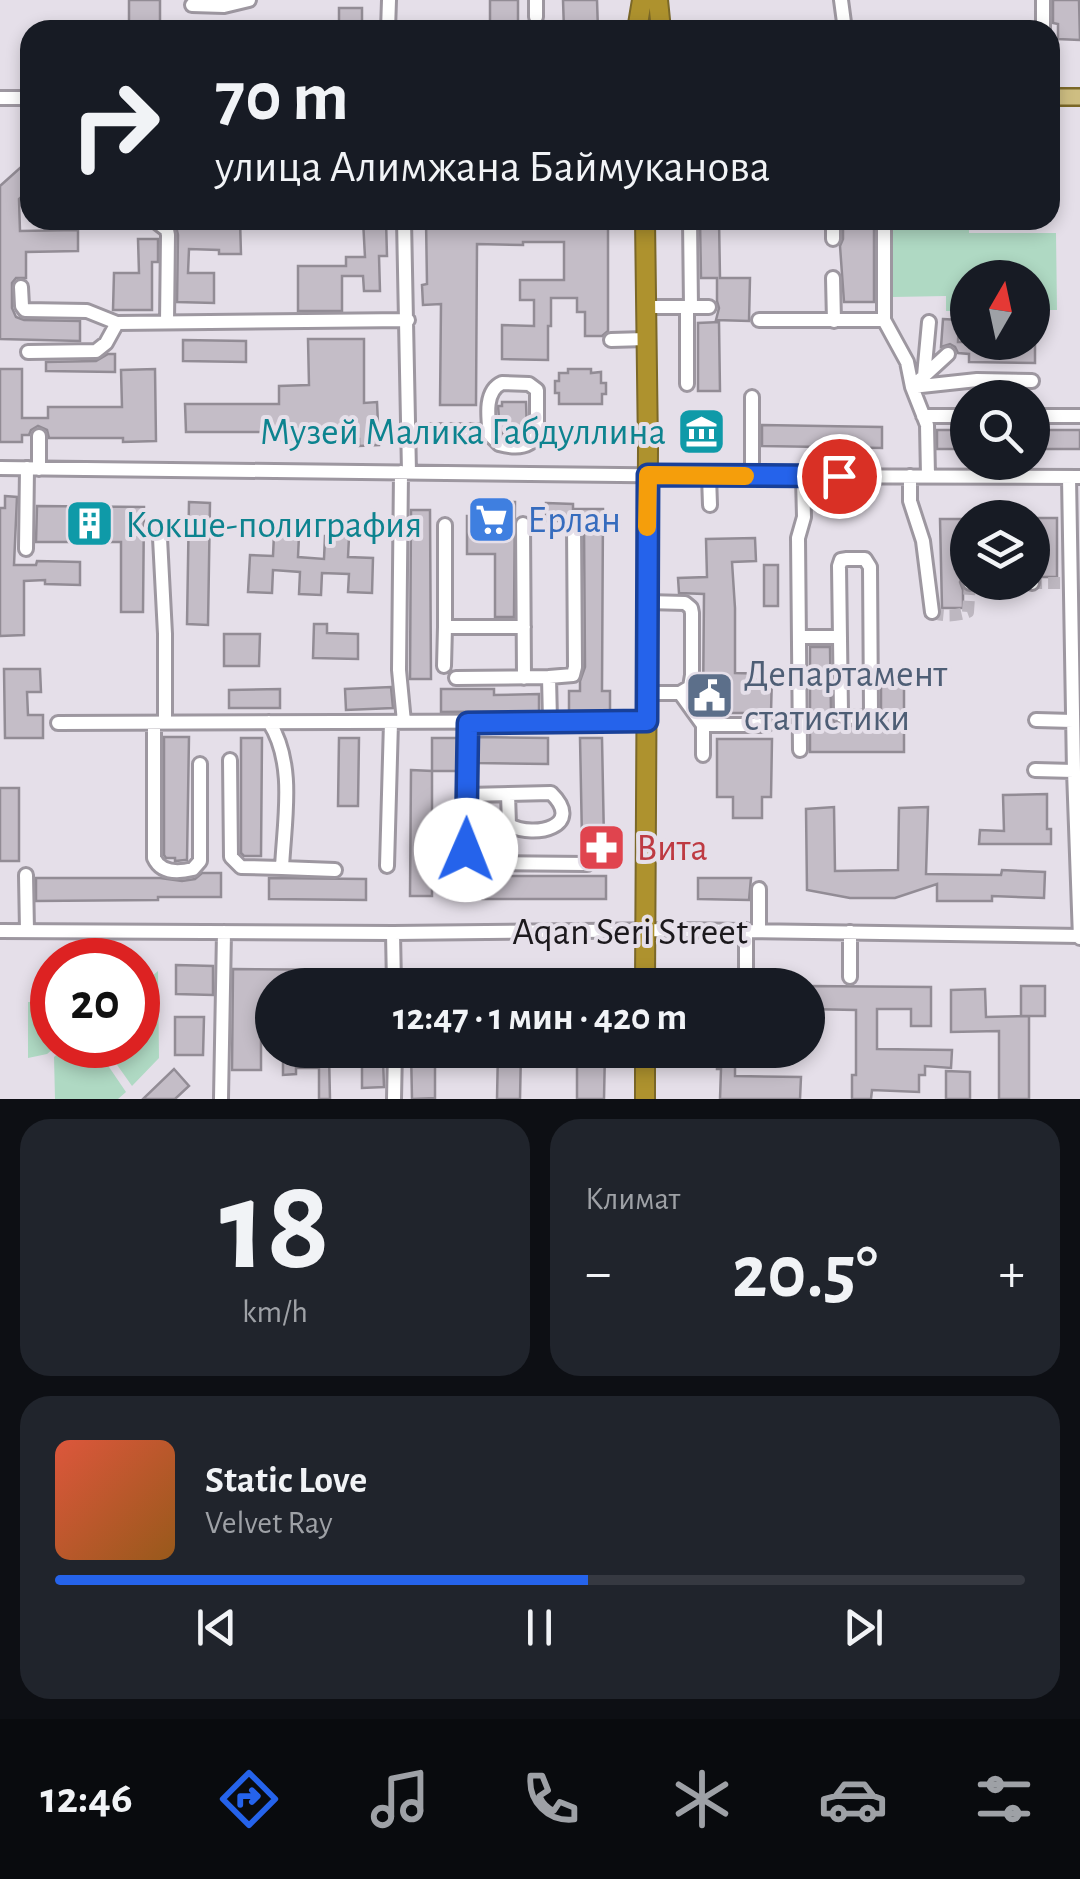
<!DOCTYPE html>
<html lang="ru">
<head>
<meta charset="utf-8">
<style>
	:root { --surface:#171b24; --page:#20242c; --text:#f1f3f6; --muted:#9ea1a6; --line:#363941; --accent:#2563eb }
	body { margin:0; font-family:"Alegreya Sans",sans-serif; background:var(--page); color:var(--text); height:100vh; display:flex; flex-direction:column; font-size:38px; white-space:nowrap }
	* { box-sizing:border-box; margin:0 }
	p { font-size:32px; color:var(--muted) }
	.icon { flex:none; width:55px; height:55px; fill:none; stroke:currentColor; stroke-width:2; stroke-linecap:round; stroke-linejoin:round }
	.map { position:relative; height:1099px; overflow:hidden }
	.sheet { display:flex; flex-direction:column; gap:20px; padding:20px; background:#0d0f14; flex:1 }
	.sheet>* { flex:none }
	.guide { position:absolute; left:20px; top:20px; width:1040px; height:210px; border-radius:30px; box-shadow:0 5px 15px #0003; background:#171b24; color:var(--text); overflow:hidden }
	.needle { width:65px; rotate:9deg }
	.buttons { position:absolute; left:950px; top:260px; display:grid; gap:20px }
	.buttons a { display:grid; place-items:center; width:100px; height:100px; border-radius:50%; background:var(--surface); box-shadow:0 5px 15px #0003; font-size:50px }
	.speed { position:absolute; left:30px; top:938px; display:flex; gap:20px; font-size:50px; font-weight:700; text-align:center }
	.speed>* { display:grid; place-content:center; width:130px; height:130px; border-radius:50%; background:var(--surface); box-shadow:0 5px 15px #0003; line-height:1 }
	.speed .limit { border:15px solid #d22; background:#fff; color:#111 }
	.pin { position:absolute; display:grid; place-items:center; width:85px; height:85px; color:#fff; margin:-42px; border:5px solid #fff; border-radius:50%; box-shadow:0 2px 10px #0007 }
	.me { position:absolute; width:110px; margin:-55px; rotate:1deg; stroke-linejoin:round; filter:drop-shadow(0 0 8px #0008) }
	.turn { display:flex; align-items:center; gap:35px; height:210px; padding:0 30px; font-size:45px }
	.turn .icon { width:130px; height:130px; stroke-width:2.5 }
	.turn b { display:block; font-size:70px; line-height:85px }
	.big { font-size:75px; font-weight:700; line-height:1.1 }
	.sheet .card { flex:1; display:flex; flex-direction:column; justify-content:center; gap:15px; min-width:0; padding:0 35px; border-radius:30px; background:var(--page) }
	.sheet .dial { align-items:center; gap:0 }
	.dial b { font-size:130px; line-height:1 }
	.song { display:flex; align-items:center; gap:30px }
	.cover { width:120px; height:120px; border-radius:15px; background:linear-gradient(135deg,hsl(10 70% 55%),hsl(30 70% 35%)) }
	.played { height:10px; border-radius:5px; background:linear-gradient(90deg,var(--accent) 55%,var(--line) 55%) }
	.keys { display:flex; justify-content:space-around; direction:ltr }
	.heat { display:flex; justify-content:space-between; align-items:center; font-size:55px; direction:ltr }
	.sheet .tiles { flex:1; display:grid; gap:20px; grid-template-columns:1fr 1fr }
	.card:last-child { grid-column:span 2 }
	.trip { position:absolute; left:255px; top:968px; width:570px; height:100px; border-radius:50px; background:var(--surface); box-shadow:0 5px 15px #0003; font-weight:700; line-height:100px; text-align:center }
	.tabs { display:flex; height:160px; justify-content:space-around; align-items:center; background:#090b0e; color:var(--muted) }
	.tabs .icon { width:70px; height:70px }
	.tabs .current { color:var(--accent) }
	.tabs b { font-size:45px; color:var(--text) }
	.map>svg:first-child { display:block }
	.green { fill:#afd9c3 }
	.building { fill:#c4bdc7; stroke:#928c95; stroke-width:2.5 }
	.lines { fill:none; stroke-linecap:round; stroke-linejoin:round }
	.minor-tunnel { stroke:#bdb7c0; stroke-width:12; stroke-dasharray:12 6; stroke-linecap:butt }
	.minor-casing { stroke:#9d97a0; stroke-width:18 }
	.major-casing { stroke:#7b6828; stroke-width:20 }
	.highway-casing { stroke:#7b6828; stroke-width:22 }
	.minor { stroke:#fff; stroke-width:12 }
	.major { stroke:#cebe82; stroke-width:15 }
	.highway { stroke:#ae922e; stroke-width:18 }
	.route-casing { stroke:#184099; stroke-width:25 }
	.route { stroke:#2563eb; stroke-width:18 }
	.slow { stroke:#f59e0b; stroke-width:18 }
	.labels { text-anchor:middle; stroke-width:8; stroke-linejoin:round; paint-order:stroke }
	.culture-label { font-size:38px; fill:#0d838f; stroke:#e5dfe9; text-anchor:end }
	.shop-label { font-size:38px; fill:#366cbe; stroke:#e5dfe9; text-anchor:start }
	.service-label { font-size:38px; fill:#4e5e75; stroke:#e5dfe9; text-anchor:start }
	.health-label { font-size:38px; fill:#be3a42; stroke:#e5dfe9; text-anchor:start }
	.street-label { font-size:38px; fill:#1c191d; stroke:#e5dfe9 }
</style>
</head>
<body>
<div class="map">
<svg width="1080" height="1099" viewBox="0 0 1080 1099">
	<rect width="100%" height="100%" fill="#e5dfe9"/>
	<path class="green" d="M893,220H969V233H1056L1057,310H1033L1032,278H968L967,311H946V296L893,297Z
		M158,971L159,1058L132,1086L103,1045H138V988Z
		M28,1002H52V1045H58L47,1054L28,1058Z
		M67,1045H94L126,1092L118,1099H55L54,1057Z"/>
	<path class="building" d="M129,0H160V30H129Z
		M490,0H518V30H490Z
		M563,0H597L598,30H564Z
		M1053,0H1079L1080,40L1058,39V24L1053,23Z
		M339,8H362V30H339Z
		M30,159V189L19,199L20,231L78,230V251L26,252V278H16L12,283V308L16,317L24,320L80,321V341L0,339V186Z
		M218,220H240L241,254H219V250L189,249L188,273H214V303L177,302L178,235L175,222L219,224Z
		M363,220H386L387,256H379L380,291H364L363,276H342V311H298V266H346V257H365Z
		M426,220H608V331L602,336H585V312H577V298H551V326H548V360L502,359V325L534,326V300H520V280H564V242H523V245L477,244L476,405H440L441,304L423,305L422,285L427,284Z
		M700,220H719L720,278H750L749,321L716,320L719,308L717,301V278H701Z
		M843,220H874V302H844L840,246L843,239Z
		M138,239H158V262H152V310H113L114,273H139Z
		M943,319L959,320L958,342H1035V363L969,362V354L958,353L955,347L950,344L941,347Z
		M719,322L720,391H698V323Z
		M308,339H364V403L377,402L379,445L359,446V439L280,440L279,432H186L185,404H279V386L309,385Z
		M183,340L246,341V362L183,361Z
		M108,354H115V372L46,371V362L96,361Z
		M0,369H22V418H48V407H122L121,370L155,369L156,441L123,442V438H49L47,430L38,426L31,430L29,435H22V442H0Z
		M568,369H591V373L601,372V383H606V394H602V404H559V393H555V381H559V373H568Z
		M502,402H526L527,431L524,434L511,436L504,435L500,430L498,406H502Z
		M691,412H715V449H691V435H686V424H691Z
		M762,425L882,427V448L762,446Z
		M937,430H968V449H937Z
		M1032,430H1080V449H1032Z
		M5,496L17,497L14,565H36L37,561L80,562V585L45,584V580L24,581V635L0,636V508H5Z
		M189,502L210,503L208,625L187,624Z
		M489,502H515L514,617H495V554H467V516H489Z
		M546,503L573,504V509H603L602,691H610V711H569V691H580V681L585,667L584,527L582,521L575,517L566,521H546Z
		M37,506L144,507L143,612H121V542H36Z
		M411,510H430L431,679H410Z
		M1032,518H1057V577H1041L1034,572Z
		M940,519H968V544H963V575L960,582L963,590V608H942Z
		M274,534L299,535L298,557L324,559L325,536L349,537L348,557L373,558L372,593L348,592L349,574L322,573L321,595L299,594L300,572L273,570L272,593L248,592L250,555L273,556Z
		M755,538L756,561L732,562L735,608V673L772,674L771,713H706L703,708L704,594L679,593L678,578L707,577L706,539Z
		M764,565H778V606H764Z
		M314,624H327V633L358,634V659L313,658Z
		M224,634H260L259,666H224Z
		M810,647H830L831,713L835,723L840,726H872L877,723L881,713V676H904V752H810Z
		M4,669H40L41,692H27L28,715H43V738H5Z
		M391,687L393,708L346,710L345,689Z
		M280,689V708H229V690Z
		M441,689H494V695L539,694V711L441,712Z
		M164,737H189L187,860H185L175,861V858H166L164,855Z
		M478,737L548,738V764L477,763Z
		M241,738H262L261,856H244L241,853Z
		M339,738H359L358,806H338Z
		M432,738H458L457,771H432Z
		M580,738H602L604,841H613V853H589L588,841L582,840Z
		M717,739H772L771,797H762V818H733V797H717Z
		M411,770L432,771V896H410Z
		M0,788H19V861H0Z
		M1047,794V829H1051V844H979L980,830L1004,831L1003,795Z
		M834,807L835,871L898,870L899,808L928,807L926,874L1001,875L1002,870L1045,872L1044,898L992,896V901H937V884L895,898H850L807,890L806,809Z
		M202,873H221V897H158V900L36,901V878H160L182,881L195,879Z
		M482,876H606V899H482Z
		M269,878L366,879V900L269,899Z
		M698,878H751L749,900L698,899Z
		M176,965L213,966V995L176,994Z
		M233,969L379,970V985H272V1008H261V1070H232Z
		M808,986L931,987V1026H911V1009H877V1049L952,1050L951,1068L925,1066V1075H919V1092L872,1090L871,1099H852V1075H856V1010L808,1009Z
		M1021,986H1045V1016H1021Z
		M985,989L986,1017L1029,1016V1099H999V1031L951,1032V990Z
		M175,1017H204L203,1055H175Z
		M411,1050H435V1098L412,1099Z
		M498,1050H521L520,1099H497Z
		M577,1050H605L604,1099H577Z
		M717,1050H735V1076L801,1077L800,1099H720L721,1069H717Z
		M329,1054L330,1099H319V1068H296V1074L283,1075V1055Z
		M362,1058H383L384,1087L362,1088Z
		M174,1069L189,1086L175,1099H143Z
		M946,1071L970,1072V1099H946Z"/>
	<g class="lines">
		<path class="minor-tunnel" d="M932,612C941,617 958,616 968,612L970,583H1072"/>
		<defs>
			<path id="minor" d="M841,0L845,30
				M1043,0V30
				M192,5L224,6L249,0
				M536,17V0
				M388,30L389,0
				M0,98H30
				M154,220L167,230L168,235L167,322
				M404,220L409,472
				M690,220L691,307
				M884,220V320
				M833,239V220
				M833,278L834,321
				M21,287L22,306L25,310L87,311L117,323
				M646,307H687V384
				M687,307H709
				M759,320H884L907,362L912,387L927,425L928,476
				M929,322L924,376L912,387L977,380L1032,381
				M611,340L646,339
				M28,352L96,351L106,343L117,323L408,320
				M924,376L948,354
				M502,383L529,384L537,390V434C530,449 514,448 499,444L490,435C488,417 484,391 502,383Z
				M752,397V476
				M923,416H968
				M1032,416H1080
				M407,431H489
				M0,468L709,476L1080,477
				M39,469V436
				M401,472L399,670L404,722
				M709,476L710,505
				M910,476V501L923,541L932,612
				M1069,477L1074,771L1080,938
				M523,524L524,678
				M445,525V627H524
				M160,538L165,634V722
				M26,549L27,468
				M847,559H865L870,567L871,712L867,718L842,716L841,712L839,566L841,560Z
				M970,582V583
				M1032,582V583
				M647,602L685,603L691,608L692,613V675L690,687L680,693H647
				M799,637H840
				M444,666L445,627
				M456,678L549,677
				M680,693L703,725V755
				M1036,720L1073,721
				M550,721L549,677L573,675L575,667L574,527
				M58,723L647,721
				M154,723V858C161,873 177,873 193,869L200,861V764
				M468,723L466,851L477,863L587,864
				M703,725H766
				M800,750L798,538L804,517L803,476
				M230,760L231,857L241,867L282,868C284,821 296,764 269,722
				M1035,770L1074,771
				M467,795L551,793C585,826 535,839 509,825L508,794
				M387,866L391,722
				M282,868L335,870
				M26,875L27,931
				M759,889V930
				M746,930V979
				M0,931L393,933L673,930L1080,936
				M393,933L394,985
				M850,977V932
				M221,1099L224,932
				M394,1099L395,1050"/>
			<path id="major" d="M1050,97H1080"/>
			<path id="highway" d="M658,0L661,30
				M637,30L642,0
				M645,220L648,449L645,985
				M645,1050V1099"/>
		</defs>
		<use href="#minor" class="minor-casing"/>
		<use href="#major" class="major-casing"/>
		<use href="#highway" class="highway-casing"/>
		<use href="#minor" class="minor"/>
		<use href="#major" class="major"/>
		<use href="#highway" class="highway"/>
	</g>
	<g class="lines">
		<defs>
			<path id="route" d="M466,850L468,723L647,721L648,475L839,476"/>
		</defs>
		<use href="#route" class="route-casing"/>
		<use href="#route" class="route"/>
		<path class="slow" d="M647,527L648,475L745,476"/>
	</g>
	<defs>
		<symbol id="museum-square" viewBox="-11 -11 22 22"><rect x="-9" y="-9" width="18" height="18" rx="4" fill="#0f9aa8" stroke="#e5dfe9"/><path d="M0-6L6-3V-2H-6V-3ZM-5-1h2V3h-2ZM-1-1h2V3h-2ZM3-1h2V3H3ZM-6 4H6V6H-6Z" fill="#fff"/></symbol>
		<symbol id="supermarket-square" viewBox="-11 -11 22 22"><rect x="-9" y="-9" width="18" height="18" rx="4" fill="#3f7fe0" stroke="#e5dfe9"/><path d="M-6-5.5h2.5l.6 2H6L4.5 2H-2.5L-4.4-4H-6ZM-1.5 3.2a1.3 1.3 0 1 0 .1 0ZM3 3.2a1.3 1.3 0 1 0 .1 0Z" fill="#fff"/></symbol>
		<symbol id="building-square" viewBox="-11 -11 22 22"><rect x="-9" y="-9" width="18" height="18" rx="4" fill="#0f9aa8" stroke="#e5dfe9"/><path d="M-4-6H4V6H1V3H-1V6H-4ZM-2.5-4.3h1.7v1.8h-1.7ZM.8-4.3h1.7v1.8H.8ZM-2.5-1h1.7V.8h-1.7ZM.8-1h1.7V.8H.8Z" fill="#fff"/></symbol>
		<symbol id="civic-square" viewBox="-11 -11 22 22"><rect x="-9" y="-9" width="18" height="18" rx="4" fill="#5c6f8a" stroke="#e5dfe9"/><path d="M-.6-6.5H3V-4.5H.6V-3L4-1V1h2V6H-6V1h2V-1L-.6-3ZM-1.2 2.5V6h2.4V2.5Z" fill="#fff"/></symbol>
		<symbol id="pharmacy-square" viewBox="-11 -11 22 22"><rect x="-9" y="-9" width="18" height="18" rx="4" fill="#e0444e" stroke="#e5dfe9"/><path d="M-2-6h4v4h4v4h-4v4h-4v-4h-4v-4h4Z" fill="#fff"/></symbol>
	</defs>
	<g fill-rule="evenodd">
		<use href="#museum-square" x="674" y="404" width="55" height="55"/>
		<use href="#supermarket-square" x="464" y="492" width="55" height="55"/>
		<use href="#building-square" x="62" y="496" width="55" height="55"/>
		<use href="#civic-square" x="682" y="668" width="55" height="55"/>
		<use href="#pharmacy-square" x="574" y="820" width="55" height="55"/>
	</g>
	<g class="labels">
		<g class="culture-label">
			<text x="666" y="444">Музей Малика Габдуллина</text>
			<text x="125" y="537" text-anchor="start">Кокше-полиграфия</text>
		</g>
		<g class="shop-label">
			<text x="527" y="532">Ерлан</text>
		</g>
		<g class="service-label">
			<text x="744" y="686">Департамент<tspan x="744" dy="44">статистики</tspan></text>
		</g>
		<g class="health-label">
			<text x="636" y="860">Вита</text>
		</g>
		<g class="street-label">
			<text x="630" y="944">Aqan Seri Street</text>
		</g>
	</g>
</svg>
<div class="buttons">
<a><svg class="needle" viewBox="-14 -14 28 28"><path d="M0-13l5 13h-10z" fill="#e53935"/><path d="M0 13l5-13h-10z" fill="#9ea1a6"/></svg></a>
<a><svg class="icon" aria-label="search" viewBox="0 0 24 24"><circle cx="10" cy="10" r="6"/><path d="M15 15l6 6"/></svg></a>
<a><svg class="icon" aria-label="layers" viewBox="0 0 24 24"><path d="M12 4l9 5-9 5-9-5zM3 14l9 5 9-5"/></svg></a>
</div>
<div class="speed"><div class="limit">20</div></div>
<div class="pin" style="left:839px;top:476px;background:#d93025"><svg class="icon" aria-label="arrive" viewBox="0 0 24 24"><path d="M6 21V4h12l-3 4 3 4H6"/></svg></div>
<svg class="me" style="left:466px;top:850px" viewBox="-20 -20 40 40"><circle r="19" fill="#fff"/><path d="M0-13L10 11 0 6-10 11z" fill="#2563eb"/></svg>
<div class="trip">12:47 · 1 мин · 420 m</div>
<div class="guide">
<div class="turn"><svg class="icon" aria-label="right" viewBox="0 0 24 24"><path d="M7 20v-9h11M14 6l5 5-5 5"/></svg><div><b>70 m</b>улица Алимжана Баймуканова</div></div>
</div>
</div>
<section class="sheet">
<div class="tiles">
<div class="card dial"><b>18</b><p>km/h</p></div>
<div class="card"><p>Климат</p>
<div class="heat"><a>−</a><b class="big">20.5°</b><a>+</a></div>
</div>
<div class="card">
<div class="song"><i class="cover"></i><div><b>Static Love</b><p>Velvet Ray</p></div></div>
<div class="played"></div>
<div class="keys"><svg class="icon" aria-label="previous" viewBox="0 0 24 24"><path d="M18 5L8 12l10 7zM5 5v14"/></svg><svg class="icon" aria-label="pause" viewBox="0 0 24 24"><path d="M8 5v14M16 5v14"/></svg><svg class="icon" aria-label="next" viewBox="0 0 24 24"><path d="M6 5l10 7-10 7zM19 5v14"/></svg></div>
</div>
</div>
</section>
<nav class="tabs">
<b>12:46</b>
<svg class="icon current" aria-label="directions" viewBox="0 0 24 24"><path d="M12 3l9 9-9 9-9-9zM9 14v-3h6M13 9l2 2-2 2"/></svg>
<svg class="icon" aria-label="music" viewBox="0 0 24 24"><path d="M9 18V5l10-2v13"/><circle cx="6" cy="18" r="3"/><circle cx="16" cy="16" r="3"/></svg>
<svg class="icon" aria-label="phone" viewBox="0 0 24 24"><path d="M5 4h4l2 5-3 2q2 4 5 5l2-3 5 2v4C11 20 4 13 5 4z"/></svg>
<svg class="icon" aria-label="climate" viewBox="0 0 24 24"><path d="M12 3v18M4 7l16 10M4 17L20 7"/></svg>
<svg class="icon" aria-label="car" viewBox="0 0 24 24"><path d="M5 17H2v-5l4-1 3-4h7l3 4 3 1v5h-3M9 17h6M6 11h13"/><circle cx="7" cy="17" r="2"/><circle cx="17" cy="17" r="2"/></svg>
<svg class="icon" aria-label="filters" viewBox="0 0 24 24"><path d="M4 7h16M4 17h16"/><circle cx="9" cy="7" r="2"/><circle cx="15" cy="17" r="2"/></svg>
</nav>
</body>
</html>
